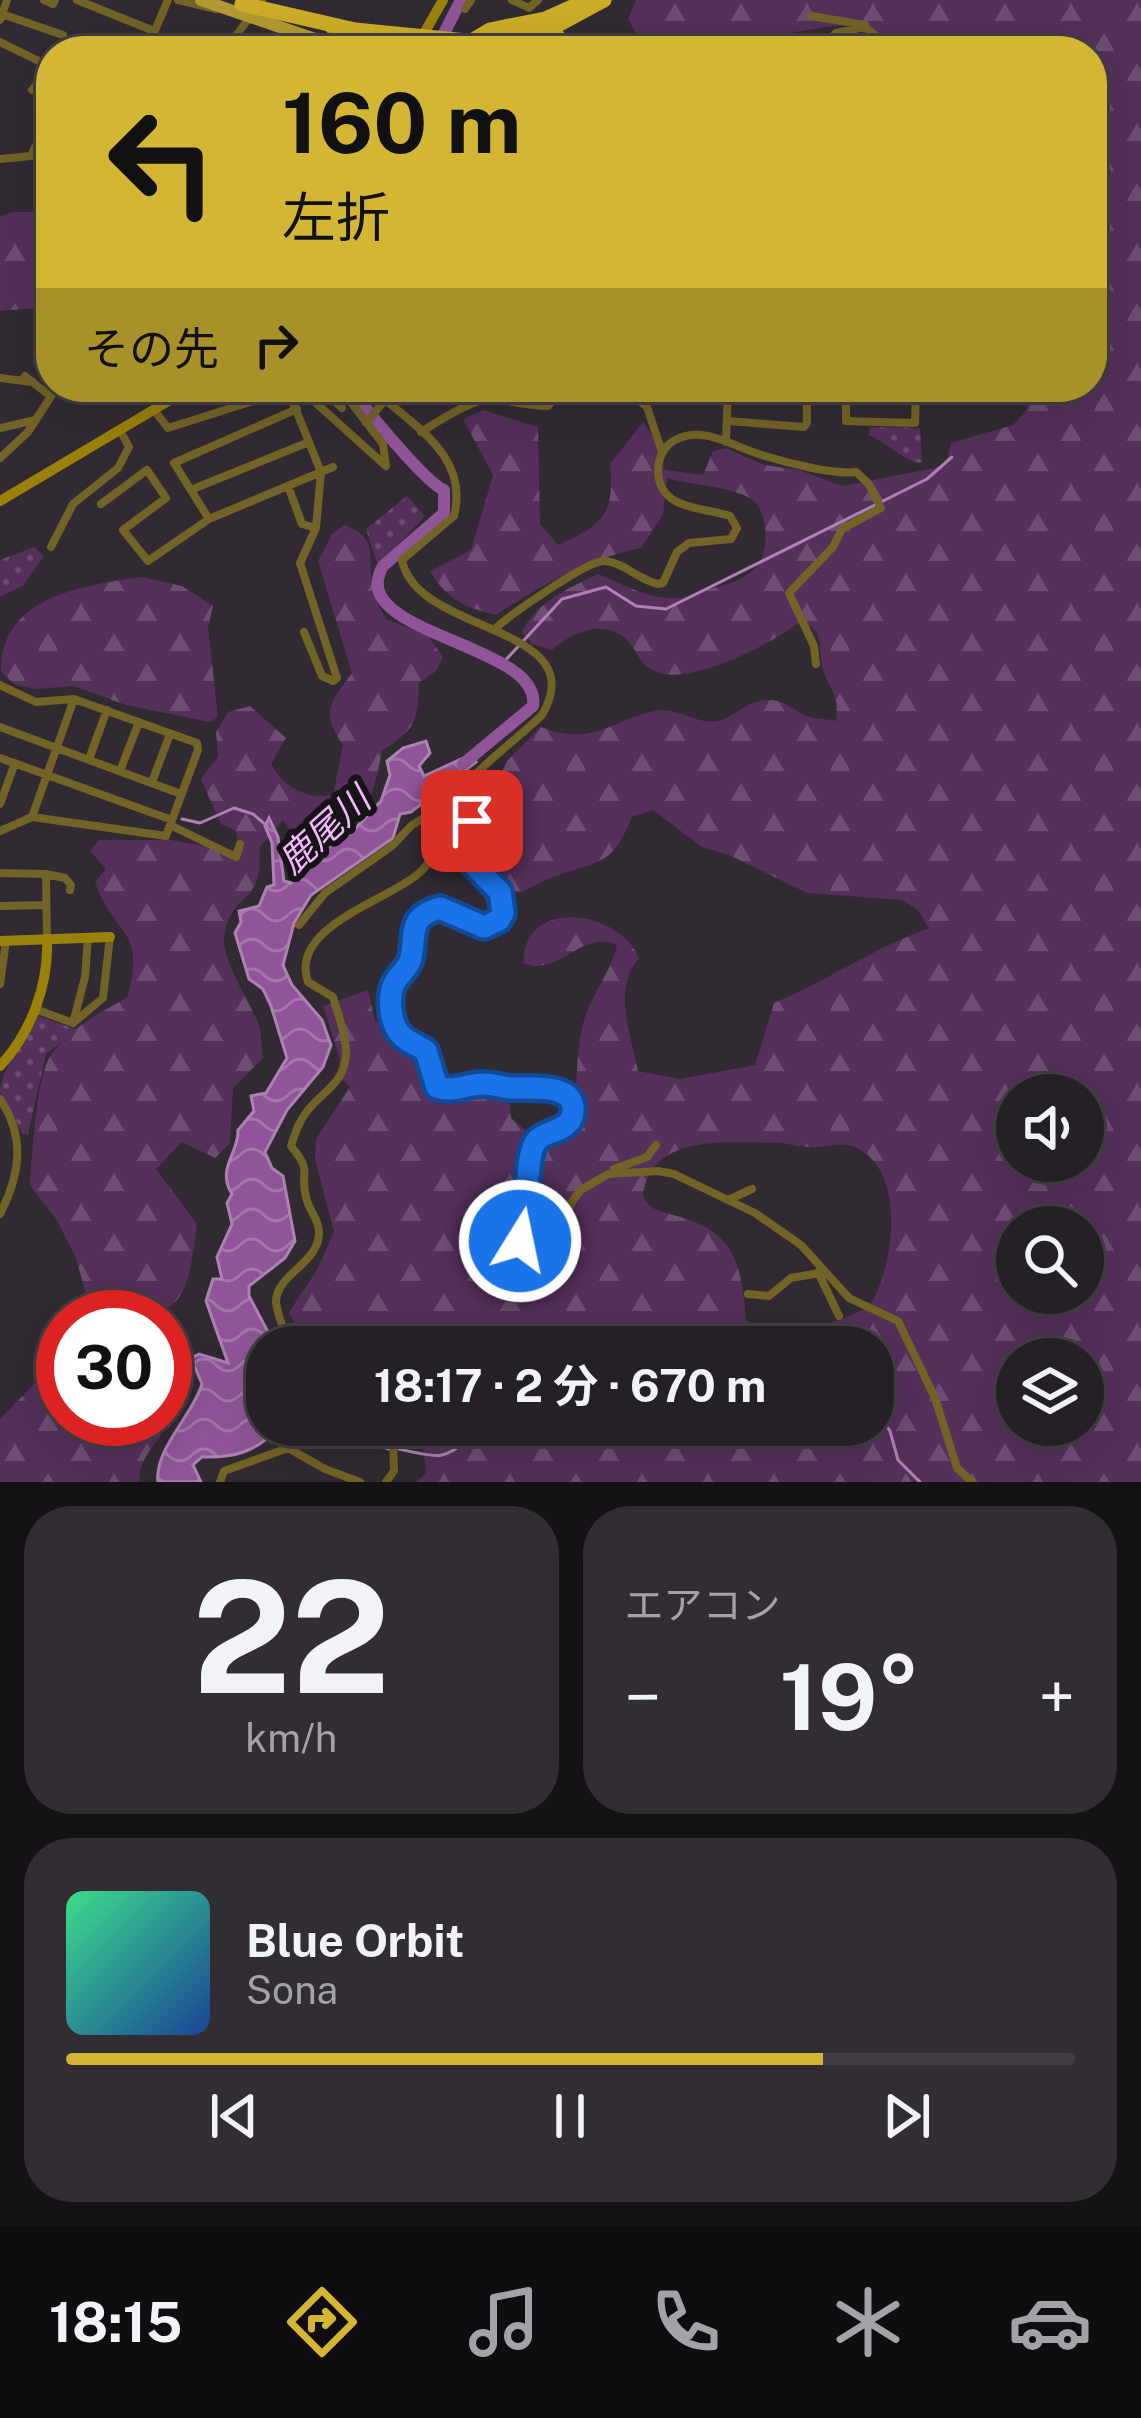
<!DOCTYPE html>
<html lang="ja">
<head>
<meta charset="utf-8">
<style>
	:root { --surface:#252026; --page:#312d32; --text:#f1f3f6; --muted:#a3a3a7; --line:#423e43; --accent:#d4b635 }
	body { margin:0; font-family:"Public Sans","Noto Sans JP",sans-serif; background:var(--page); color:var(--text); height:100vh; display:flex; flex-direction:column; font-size:45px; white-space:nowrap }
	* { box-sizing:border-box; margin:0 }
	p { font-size:39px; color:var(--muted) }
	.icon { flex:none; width:66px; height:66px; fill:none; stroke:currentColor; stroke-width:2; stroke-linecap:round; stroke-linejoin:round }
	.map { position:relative; height:1482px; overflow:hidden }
	.drawer { display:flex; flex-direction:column; gap:24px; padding:24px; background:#141215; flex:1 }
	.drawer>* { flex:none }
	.banner { position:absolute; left:36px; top:36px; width:1071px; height:366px; border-radius:48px; box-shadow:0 12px 48px #0002,0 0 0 3px var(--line); background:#d4b635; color:#111; overflow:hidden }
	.controls { position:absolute; left:996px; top:1074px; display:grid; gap:24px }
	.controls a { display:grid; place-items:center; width:108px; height:108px; border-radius:50%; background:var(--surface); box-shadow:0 12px 48px #0002,0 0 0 3px var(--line); font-size:60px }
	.speed { position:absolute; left:36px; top:1290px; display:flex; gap:24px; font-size:60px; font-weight:700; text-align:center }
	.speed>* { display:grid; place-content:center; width:156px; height:156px; border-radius:50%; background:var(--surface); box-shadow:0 12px 48px #0002,0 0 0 3px var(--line); line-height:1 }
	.speed .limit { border:18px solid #d22; background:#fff; color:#111 }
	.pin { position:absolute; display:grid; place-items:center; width:102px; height:102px; color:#fff; margin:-51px; border-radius:24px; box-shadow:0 6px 18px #0006 }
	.me { position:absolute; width:132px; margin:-66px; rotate:10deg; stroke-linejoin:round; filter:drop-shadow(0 0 9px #0008) }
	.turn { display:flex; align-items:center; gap:42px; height:252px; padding:0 48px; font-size:54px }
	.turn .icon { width:156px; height:156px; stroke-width:2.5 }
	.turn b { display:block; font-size:84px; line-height:102px }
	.then { display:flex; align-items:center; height:114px; padding:0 48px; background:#0003; gap:24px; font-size:45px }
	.big { font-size:90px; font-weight:700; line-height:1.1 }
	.drawer .tile { flex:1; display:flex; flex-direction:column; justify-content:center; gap:18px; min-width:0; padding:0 42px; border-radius:48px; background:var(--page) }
	.drawer .dial { align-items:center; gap:0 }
	.dial b { font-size:156px; line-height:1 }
	.song { display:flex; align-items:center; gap:36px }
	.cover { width:144px; height:144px; border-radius:18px; background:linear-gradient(135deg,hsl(150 70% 55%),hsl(220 70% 35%)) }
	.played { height:12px; border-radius:6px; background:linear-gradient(90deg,var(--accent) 75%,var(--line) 75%) }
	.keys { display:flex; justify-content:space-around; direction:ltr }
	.heat { display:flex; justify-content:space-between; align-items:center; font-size:66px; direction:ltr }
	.drawer .tiles { flex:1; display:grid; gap:24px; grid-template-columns:1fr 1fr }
	.tile:last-child { grid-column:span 2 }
	.trip { position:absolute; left:246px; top:1326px; width:648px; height:120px; border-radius:48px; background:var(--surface); box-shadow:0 12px 48px #0002,0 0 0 3px var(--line); font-weight:700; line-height:120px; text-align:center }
	.tab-bar { display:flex; height:192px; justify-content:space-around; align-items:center; background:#0f0d0f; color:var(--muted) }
	.tab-bar .icon { width:84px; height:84px }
	.tab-bar .current { color:var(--accent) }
	.tab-bar b { font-size:54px; color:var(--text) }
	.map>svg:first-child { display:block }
	.grass { fill:url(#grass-dots) }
	.forest { fill:url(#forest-firs); fill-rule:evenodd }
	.water { fill:url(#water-waves); stroke:#ad82b3; stroke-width:3 }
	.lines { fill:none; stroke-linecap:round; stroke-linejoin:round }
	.stream { stroke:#ad82b3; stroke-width:3 }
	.river { stroke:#905598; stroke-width:12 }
	.street { stroke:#726327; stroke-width:8 }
	.secondary { stroke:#9a8108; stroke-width:10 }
	.primary { stroke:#b29931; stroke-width:12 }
	.highway { stroke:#ccad27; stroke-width:15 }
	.highway-bridge { stroke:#ccad27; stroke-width:15 }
	.route-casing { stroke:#114b97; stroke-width:30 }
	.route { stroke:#1a73e8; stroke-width:21 }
	.labels { text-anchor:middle; stroke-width:12; stroke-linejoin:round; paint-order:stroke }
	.water-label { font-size:36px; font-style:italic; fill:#f6b6ff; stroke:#171417 }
</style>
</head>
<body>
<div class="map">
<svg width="1141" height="1482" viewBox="0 0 1141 1482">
	<defs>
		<pattern id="grass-dots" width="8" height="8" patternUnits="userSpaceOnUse" patternTransform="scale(3)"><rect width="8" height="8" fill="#54305a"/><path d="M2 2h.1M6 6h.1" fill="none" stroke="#6d4e72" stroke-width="1.8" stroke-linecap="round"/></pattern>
		<pattern id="forest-firs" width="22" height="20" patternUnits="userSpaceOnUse" patternTransform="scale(3)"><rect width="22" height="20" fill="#54305a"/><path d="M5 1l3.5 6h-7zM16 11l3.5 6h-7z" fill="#6d4e72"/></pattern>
		<pattern id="water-waves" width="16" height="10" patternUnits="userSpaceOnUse" patternTransform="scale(3)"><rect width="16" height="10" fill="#905598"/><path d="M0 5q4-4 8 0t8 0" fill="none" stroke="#a576ac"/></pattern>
	</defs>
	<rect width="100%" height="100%" fill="#312a32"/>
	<path class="grass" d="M869,427L920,428L922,463C904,462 887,442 869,435Z
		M407,496L425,516L378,566L366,529Z
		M34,547L44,556L23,586L0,597V560Z
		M38,1016L78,1030L46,1054L28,1134H22C17,1119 3,1102 0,1091C0,1073 28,1033 38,1016Z"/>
	<path class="forest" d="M636,0H1141V1482H416L426,1473L423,1445L393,1425H873V1347H306L289,1312L317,1270L334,1232L315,1159L316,1139L350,1087L337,1074L340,1059L323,1006L368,990L375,1021L419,1049L442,1085L509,1095L511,1118L526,1131L571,1130C579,1095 574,1059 583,1024C590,997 614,966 617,945C581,929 558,978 524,963C522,897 619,909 639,958C612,988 631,1035 638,1071L680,1079L755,1065L774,1003C828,980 874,948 929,928L918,910L902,900L807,893L729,855L702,847L653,810L632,817C612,867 599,860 554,877C542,881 531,888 519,893L505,888L502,876L513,834L492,793L507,761L541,727C594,747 608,721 655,711C678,706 695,725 718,721C735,717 747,700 767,700C786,699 794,712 809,717C817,719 828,719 836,721C839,694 833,695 824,673C816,651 828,631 801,621C774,643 690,686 657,672C638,665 639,652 627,640C604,618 572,632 552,650L532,644L522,632C536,602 569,588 598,574C622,584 650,600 677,598C689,598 701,590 713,588C747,580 770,567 765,527C764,519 761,508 755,502C740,487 690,485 667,478L663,515L641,548C587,559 542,585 496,615C464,607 446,599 430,571L471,550L493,475L463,419L483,410L538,427L540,524L558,545C603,525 615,514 610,464L643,422L655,440L665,470L703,475L713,451L726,448L764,465L799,470L842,486L945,466L951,443L1013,425L1028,408L1021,387H1092V51H880L853,23L795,32L747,51H646L628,19ZM1017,1095H1083V1161H1017ZM782,1143C793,1145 807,1148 818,1147C832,1146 842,1142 855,1147C908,1171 894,1268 869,1307C838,1321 772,1351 746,1320C741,1262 735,1230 673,1215C659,1211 649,1209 643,1196C650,1131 732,1143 782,1143ZM1017,1227H1083V1293H1017ZM1017,1359H1083V1425H1017Z
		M12,212H51V315L37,308L0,311V217Z
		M344,525C383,539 365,561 374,592C376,601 382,611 386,619L428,636L443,657L436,671L419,683C418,723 415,729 382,751C371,807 363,836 299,844L283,820L259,848C266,906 227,892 224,940C223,960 248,1000 257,1020C262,1031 261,1045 263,1058L233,1088L230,1143L215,1158L182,1142L156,1169L197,1224C186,1313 180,1317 92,1317L76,1258L56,1219L30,1185C32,1156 36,1077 51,1055C69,1029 100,1012 127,998C147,927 114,937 95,882L106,869L90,851L99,840H171L233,851L238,843L236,831L221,824L201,779L218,757L216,732L228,712L250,706L286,738L271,764C284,787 306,800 333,795L343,745C320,712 330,703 352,673L318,561L332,534Z
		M142,577L182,586L213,606L208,627L218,717L210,722L126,705L74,686L37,689L15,685L1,671C0,596 85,585 142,577Z
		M63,1363V1419H165V1382C191,1429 138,1442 139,1482H0V1419L36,1382Z"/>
	<path class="water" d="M426,741L430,753L419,766L424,776L470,755L476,762L411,812L400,814L393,838L311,895L294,923L283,965L292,985L322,1020L331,1045L323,1067L287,1110L265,1152L272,1168L283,1176L295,1241L285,1258L249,1286V1296L276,1347H267V1425L278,1427C258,1452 233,1458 202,1457L193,1465L201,1482H158C154,1449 193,1415 202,1384L191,1358L199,1354L228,1363L206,1301L213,1279H222L217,1257L232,1224L227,1203L232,1194C216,1169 239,1153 238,1130L254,1111L251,1096L266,1093L287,1058L271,1006L263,989L249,979L235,933L241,922L239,911L259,906L267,887L274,885L272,843L265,826L269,818L278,837L284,881L291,883L299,866L354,830L381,801L390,775L387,761L403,748Z"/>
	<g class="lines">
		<path class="stream" d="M883,501L927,479L952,457
			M501,665L562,599L606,587L636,606L666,609L875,505
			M182,819L200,823L234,808L253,814L267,826
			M579,1347L604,1336L624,1347
			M873,1406L890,1431L898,1460L920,1482
			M335,1425L351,1438L389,1449
			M399,1449C453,1461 442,1458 486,1425"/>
		<path class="river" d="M435,51L461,0
			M351,387C363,407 426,483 444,490V513L383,566C343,635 543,643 533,706L463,764"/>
		<path class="street" d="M44,0L53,4L55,0
			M77,0L154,31
			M178,0L216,9
			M512,0L529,8L538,0
			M465,9L471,0
			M2,14L63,35
			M811,16L865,25
			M0,20L7,0
			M0,42L51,67
			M136,51L150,42L168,0
			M225,51L262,0
			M616,51V49
			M820,51L836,33L865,27L876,36V51
			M32,90L51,69
			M0,159L31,156L40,137L51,139
			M25,376L50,396
			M0,378L33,382
			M310,387L317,404L386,466L383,444L339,387
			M319,387L342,408
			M410,387L417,392L425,387
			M623,387L647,407L662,452
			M846,387V421L915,423L916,387
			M154,410L168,428L288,390L321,472L316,528L300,563L337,678L333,681L322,676L304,632
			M728,421L804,427L807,423V387
			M366,423L385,400
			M0,428L35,420
			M421,432C440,420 479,394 500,399C517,403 531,406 548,406L564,387
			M726,442L728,387
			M0,458L28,432L57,387
			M288,486L302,524L316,528
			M193,489L309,442
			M101,504L147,470L166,498L123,530L148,561L209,519L333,467
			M209,519L174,463L297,409
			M51,547L73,504L118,468L129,447L120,430
			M496,628C510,615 588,560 604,561C623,562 639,580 658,584L663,583L677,552L689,543L731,539L737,528L730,516C704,507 659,511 658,471C658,458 664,446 675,440C705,424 737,449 765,456C788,463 834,475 856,472L868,483L881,508L842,529L833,547L789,593L814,646L816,664
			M0,685L36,702L74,699L197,743L198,750L172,820L0,758
			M0,727L181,794
			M89,759L107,710
			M120,771L139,722
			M152,782L170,734
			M472,782L471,862L500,892L503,913L499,920L485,927L440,908C408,917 416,932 411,958C408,969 401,973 395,982C387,996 390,1024 402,1036C409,1042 419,1046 426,1051L437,1087C450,1092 605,1071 570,1121C560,1135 541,1132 532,1148L519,1269L531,1270L547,1248L573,1200L581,1190L608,1174L658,1171L674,1174L755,1213L801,1245L849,1298L898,1321L935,1398L957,1468L972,1482
			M0,804L15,763
			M32,817L166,836L172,820
			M170,825L236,857L240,844
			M0,831L32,817L74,699
			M0,873L46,874L47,939
			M46,874L65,878L71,885L70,890
			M0,906L45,905
			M299,925L325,893L392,846L412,825L455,800
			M0,984L6,941
			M35,1009L73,1023L103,998L110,937
			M73,1023L85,977L88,937
			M0,1099C26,1137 20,1175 0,1214
			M614,1169L647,1157L656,1145
			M728,1200L752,1189
			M505,1236L517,1241
			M507,1263L520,1241
			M818,1272L839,1316
			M748,1294L769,1296L791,1278L819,1273
			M290,1347C286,1334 277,1315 276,1302C276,1274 320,1263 319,1232C319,1219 308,1209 306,1197C299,1171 314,1174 291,1146C295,1133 299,1121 308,1110C323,1091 344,1084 346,1055C347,1037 338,1015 333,997L308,982C289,927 385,902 418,874C440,856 445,824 456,800C470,772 519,738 542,715C595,624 416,635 402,560L454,516C470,453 410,425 371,387
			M373,1425L393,1437L394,1471L386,1482
			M220,1482L224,1471L288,1448L325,1469L360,1482"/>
		<path class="secondary" d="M414,51L443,0
			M0,501L192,387
			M0,941L110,937
			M0,1066C31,1033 49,984 47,939"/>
		<path class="primary" d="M201,0L350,51
			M331,28L379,51"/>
		<path class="highway" d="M487,43L545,32L604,0
			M455,51L490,30L545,19L588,0
			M524,51L558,37"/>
		<path class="highway-bridge" d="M242,4L355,30L487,43"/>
	</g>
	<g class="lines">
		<defs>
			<path id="route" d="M472,821L471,862L500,892L503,913L499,920L484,927L440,908C408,917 416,932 411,958C408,969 400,973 395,982C387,996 390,1025 402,1036C408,1042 419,1046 426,1051L437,1087C454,1093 466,1084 483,1084C493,1084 502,1087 511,1088C530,1089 576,1082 573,1112C571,1135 539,1128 533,1147C524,1173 531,1209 520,1241"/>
		</defs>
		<use href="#route" class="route-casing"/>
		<use href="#route" class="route"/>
	</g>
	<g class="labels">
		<g class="water-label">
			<text transform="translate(324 830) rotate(-42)" y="13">鹿尾川</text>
		</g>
	</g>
</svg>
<div class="controls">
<a><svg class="icon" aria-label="sound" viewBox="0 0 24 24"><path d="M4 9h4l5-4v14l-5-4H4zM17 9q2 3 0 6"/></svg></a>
<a><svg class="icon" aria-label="search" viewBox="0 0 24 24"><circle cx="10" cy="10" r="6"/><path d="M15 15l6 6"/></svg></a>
<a><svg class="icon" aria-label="layers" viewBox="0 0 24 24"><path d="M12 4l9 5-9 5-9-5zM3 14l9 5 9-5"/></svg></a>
</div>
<div class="speed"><div class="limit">30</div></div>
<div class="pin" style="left:472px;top:821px;background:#d93025"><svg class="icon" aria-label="arrive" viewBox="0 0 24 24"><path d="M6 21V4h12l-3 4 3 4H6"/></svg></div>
<svg class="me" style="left:520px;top:1241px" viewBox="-20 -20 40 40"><circle r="17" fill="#1a73e8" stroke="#fff" stroke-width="3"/><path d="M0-11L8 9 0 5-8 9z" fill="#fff"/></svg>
<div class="trip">18:17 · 2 分 · 670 m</div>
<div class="banner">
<div class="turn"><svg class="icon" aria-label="left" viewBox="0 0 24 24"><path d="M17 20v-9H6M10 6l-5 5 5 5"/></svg><div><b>160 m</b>左折</div></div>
<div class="then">その先<svg class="icon" aria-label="right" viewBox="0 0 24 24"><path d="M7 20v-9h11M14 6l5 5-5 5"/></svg></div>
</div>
</div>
<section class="drawer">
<div class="tiles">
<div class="tile dial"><b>22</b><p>km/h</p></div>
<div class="tile"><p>エアコン</p>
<div class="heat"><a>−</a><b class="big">19°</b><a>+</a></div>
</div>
<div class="tile">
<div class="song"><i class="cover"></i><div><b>Blue Orbit</b><p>Sona</p></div></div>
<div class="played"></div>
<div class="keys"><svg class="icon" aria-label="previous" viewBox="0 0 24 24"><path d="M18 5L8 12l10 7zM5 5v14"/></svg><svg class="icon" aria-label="pause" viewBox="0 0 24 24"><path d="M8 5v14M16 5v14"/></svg><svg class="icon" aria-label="next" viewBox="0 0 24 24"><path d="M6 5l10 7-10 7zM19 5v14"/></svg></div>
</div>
</div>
</section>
<nav class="tab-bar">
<b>18:15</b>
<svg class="icon current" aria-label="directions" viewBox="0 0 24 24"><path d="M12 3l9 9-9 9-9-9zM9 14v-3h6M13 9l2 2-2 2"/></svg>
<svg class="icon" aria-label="music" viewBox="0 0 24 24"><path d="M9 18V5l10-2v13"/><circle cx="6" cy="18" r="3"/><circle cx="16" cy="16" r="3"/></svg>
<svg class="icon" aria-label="phone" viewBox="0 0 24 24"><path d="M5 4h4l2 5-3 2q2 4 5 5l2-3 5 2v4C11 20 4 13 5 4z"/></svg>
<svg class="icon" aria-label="climate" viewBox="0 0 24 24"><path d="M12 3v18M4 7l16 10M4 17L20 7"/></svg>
<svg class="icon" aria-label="car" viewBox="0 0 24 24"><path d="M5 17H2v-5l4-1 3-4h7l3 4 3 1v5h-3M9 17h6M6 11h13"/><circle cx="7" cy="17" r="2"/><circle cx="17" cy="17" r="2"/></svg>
</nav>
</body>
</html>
